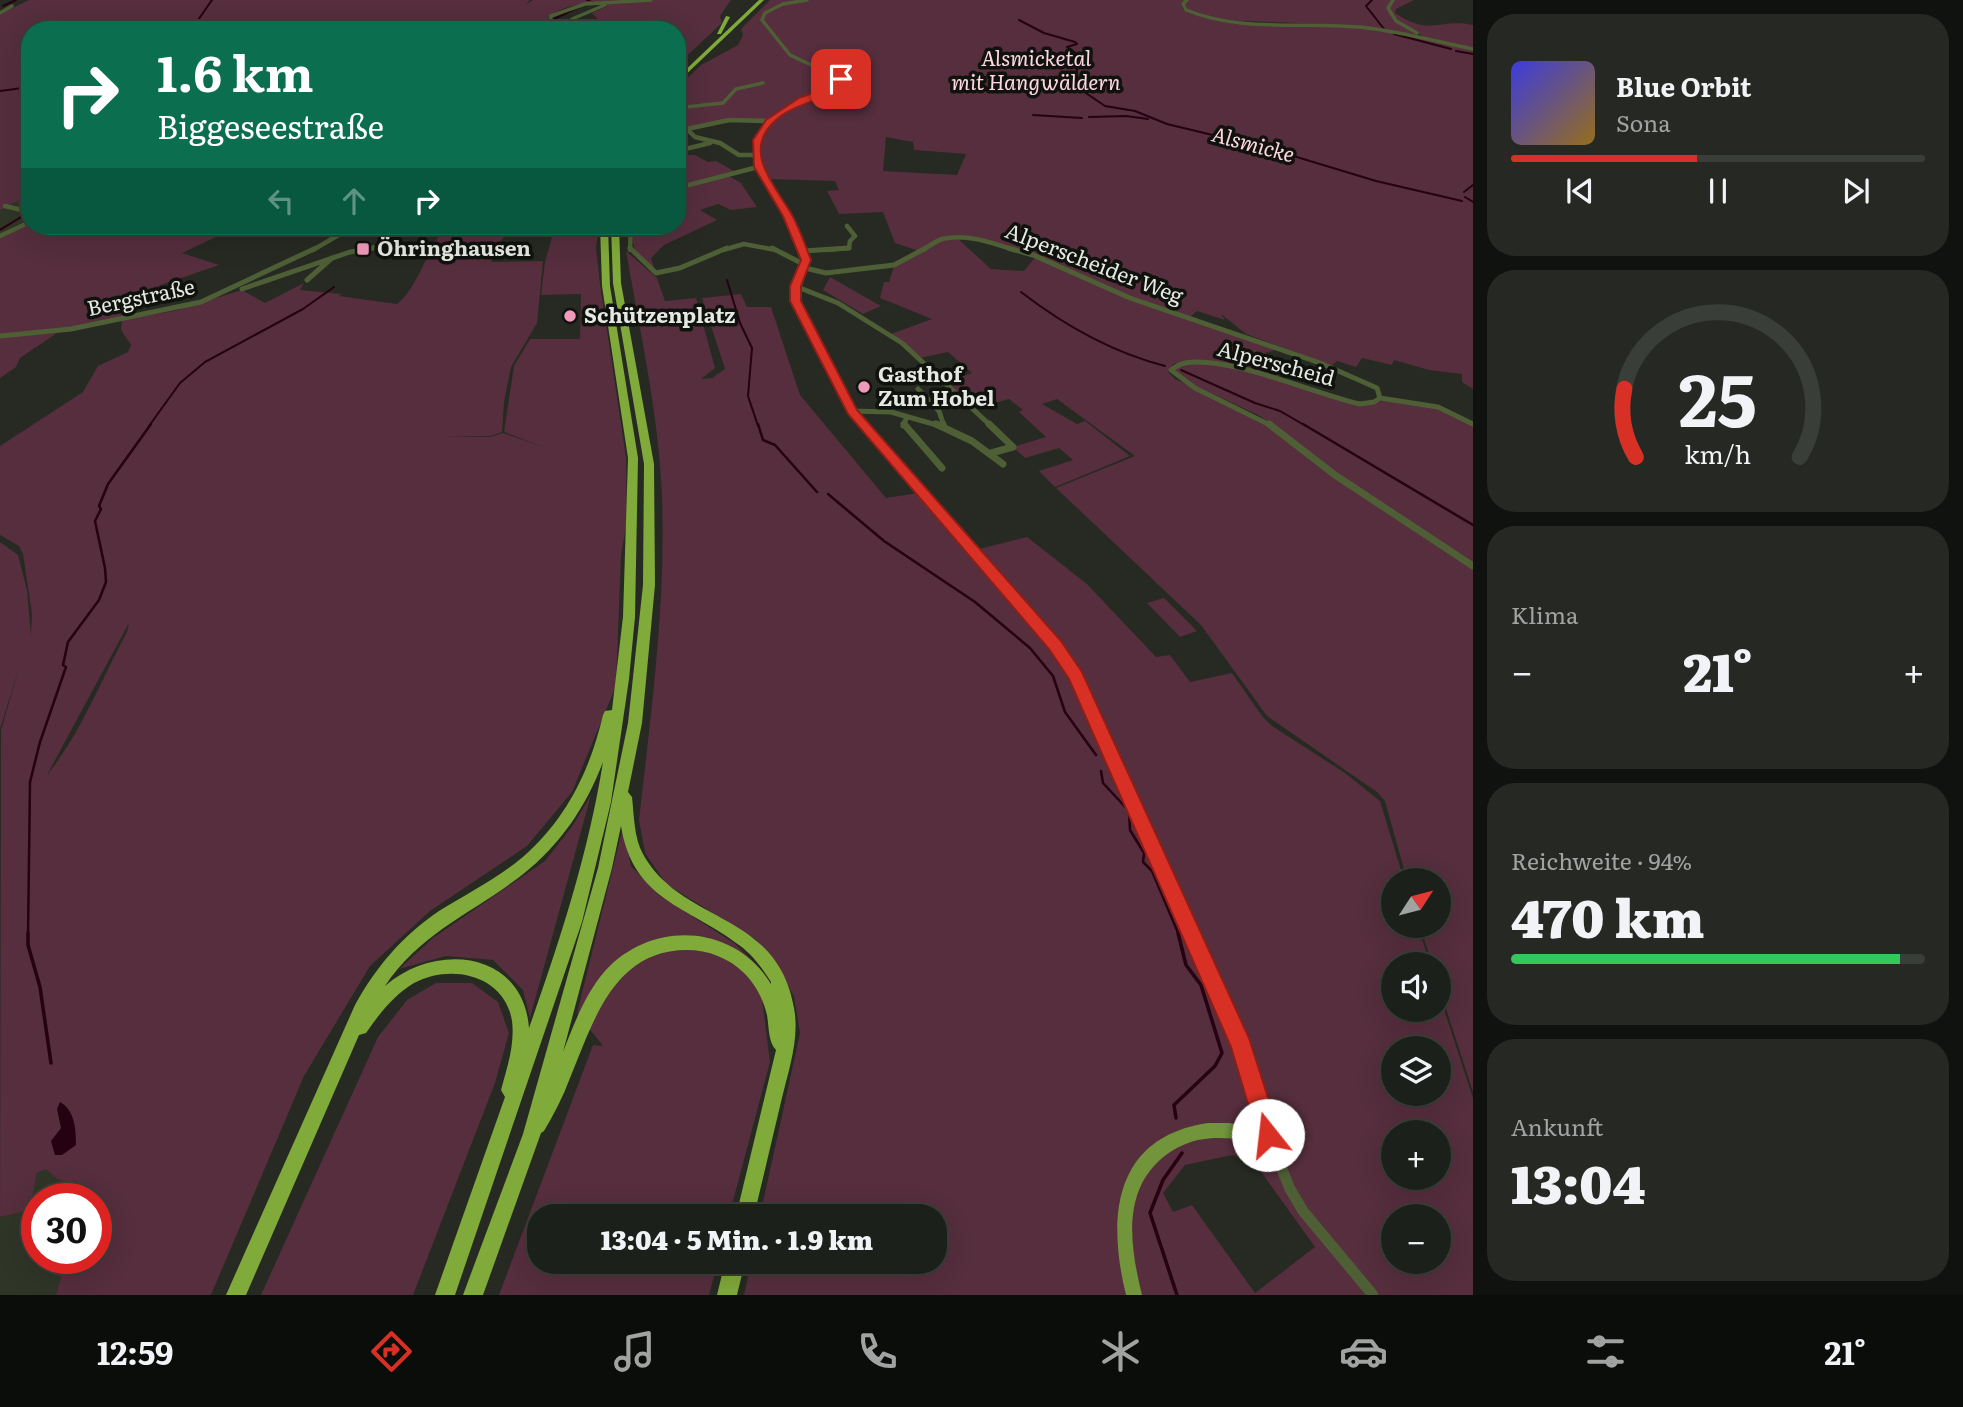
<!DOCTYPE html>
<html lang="de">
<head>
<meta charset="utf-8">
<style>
	:root { --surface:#1c201a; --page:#252823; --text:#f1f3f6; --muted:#a0a3a2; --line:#3a3e39; --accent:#d93025 }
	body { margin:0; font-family:Literata,serif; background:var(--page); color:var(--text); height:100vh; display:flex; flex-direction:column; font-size:26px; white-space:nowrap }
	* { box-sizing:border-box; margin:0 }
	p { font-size:23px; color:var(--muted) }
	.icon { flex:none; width:38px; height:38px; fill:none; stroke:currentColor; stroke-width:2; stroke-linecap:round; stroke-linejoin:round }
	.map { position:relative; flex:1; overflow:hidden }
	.sheet { display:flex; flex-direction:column; gap:14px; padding:14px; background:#0f120e; width:490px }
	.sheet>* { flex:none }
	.banner { position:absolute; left:21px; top:21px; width:665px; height:214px; border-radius:28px; box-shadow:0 7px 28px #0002,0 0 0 2px var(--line); background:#0b6e4f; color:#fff; overflow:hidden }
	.needle { width:46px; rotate:54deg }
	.buttons { position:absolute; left:1381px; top:868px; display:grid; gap:14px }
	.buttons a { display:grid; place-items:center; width:70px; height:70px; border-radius:50%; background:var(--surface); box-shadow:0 7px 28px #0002,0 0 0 2px var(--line); font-size:35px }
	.speed { position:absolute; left:21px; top:1183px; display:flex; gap:14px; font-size:35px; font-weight:700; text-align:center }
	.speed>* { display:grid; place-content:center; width:91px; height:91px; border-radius:50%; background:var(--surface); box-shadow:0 7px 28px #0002,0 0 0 2px var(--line); line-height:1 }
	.speed .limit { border:10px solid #d22; background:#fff; color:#111 }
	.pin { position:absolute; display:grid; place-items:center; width:60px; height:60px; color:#fff; margin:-30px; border-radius:14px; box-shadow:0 4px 10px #0006 }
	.me { position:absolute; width:77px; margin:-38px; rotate:344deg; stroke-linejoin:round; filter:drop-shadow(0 0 5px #0008) }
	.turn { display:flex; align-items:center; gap:24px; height:147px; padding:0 21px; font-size:32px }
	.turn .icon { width:91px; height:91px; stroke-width:2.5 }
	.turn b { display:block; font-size:49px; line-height:60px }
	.lanes { display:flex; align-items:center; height:66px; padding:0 21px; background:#0003; justify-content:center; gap:35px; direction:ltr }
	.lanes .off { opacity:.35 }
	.big { font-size:52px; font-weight:800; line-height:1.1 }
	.sheet .card { flex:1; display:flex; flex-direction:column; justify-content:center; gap:10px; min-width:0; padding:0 24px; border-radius:28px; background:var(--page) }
	.sheet .dial { align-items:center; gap:0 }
	.dial svg { height:182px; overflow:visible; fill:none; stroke:var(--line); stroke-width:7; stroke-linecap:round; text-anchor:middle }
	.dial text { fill:var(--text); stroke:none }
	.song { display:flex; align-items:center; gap:21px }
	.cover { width:84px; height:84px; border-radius:10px; background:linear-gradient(135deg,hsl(240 70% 55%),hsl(40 70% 35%)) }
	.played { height:7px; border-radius:4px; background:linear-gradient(90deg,var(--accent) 45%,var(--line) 45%) }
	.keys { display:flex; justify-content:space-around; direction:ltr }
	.heat { display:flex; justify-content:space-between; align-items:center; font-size:38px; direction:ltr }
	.charge { height:10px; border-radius:5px; background:linear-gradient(90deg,#34c759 94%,var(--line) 0) }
	.trip { position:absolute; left:527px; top:1204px; width:420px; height:70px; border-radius:28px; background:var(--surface); box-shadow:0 7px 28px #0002,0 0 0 2px var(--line); font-weight:800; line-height:70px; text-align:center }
	.menu { display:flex; height:112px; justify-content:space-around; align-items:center; background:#0b0d0a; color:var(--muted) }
	.menu .icon { width:49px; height:49px }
	.menu .on { color:var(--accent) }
	.menu b { font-size:32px; color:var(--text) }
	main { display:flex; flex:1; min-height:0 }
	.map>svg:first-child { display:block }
	.built { fill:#2f3527 }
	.green { fill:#562e3d; fill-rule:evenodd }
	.water { fill:#260111 }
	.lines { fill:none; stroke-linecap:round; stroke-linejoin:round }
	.stream-far2 { stroke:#260111; stroke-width:2 }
	.stream-far1 { stroke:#260111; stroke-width:2.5 }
	.stream { stroke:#260111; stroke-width:3.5 }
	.minor-far5 { stroke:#4e5f36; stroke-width:3.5 }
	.minor-far4 { stroke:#4e5f36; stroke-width:4.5 }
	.minor-far3 { stroke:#4e5f36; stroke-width:5 }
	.minor-far2 { stroke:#4e5f36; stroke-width:7 }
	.minor-far1 { stroke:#4e5f36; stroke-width:9 }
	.minor { stroke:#4e5f36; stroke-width:11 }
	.major { fill:#72953b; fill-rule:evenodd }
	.highway { fill:#80aa3a; fill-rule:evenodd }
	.route { fill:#d93025; stroke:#8d1f18; stroke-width:2 }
	.poi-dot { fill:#ef9ab8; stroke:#10120e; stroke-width:2.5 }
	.labels { text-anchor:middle; stroke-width:7; stroke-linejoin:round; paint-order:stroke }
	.far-park-label { font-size:21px; font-style:italic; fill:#ffd7e4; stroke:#10120e }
	.far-water-label { font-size:21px; font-style:italic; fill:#fdd6e2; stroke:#10120e }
	.far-poi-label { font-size:21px; font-weight:bold; fill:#e6e8e3; stroke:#10120e; text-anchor:start }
	.far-street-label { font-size:21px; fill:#e6e8e3; stroke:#10120e }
</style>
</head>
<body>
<main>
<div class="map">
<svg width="1473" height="1295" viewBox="0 0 1473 1295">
	<rect width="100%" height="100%" fill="#262a22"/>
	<path class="built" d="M30,195V221L0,234V210Z
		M46,1169L57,1179L75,1184L74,1199H37V1258H66L56,1295H0V1217L30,1210L37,1173Z"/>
	<path class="green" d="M29,0H530L525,5L533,0H731L720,16L722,23L677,65V30H608L592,13L608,6C593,0 559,5 548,19L549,30H527L529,27L520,30H30V195L0,210V14Z
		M770,0H1185L1181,4L1184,11C1230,29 1280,22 1329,25C1378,28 1425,40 1473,50V389L1462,382V374L1429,370L1394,360L1392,365L1362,358L1356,367L1337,361L1331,366L1246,334L1221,314L1225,320L1197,311L1190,317L1275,350L1265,353L1301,367L1287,369L1276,377L1355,404L1384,401L1435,408L1473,424V1092L1439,987L1438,964H1432L1420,926H1438V880H1407L1385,801L1377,792L1267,716L1201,625L1056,488L1135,456L1057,399L1042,404L1077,424L1085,421L1130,456L1055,487L1039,471L1073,460L1059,448L1025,458L1013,447L1046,437L1019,412L1023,410L1009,399L972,409L946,382L972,373L948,352L920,358L891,334L932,319L880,298L884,282H889L894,266L919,251L895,243L883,212L839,214L827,191L839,190L835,181L767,179C752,154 756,142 771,121L747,119L677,131V88L701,65L738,45L743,35L741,29ZM886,137L913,142L914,150L966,154L957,175L883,171ZM957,238L1001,244L1036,256L1024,271L991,269ZM1189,360L1199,361L1174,368L1179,378L1260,416L1296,441L1225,401L1175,379L1168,372L1173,364Z
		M1189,0H1414L1396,9L1395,13C1431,37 1438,18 1473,25V48L1424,37L1412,30L1417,35L1346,25L1220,20L1188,11L1185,4Z
		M677,155H695L708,162L716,161L734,171L677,188Z
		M727,175L741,183L757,207L731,210L718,204L700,210L717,220L664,245L651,258L655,271C637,253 630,252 634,226H677V190Z
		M30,224V226H239L182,253L219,265L129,296L120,307L123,311L131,315L66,329L0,335V238Z
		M446,226H509L491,262L543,261L537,323L511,367L504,402L502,432L490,436H442L490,437L503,433L543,447L504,432L514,366L530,339H580L581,294L541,295L545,262L555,226H599L596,248L600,284L626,457L627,521L621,555L616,686L572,792L527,846L430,911L370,966L304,1076L211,1295H56L66,1258H96V1199H74L75,1184L57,1179L46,1169L37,1173L30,1210L0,1217L1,730L20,665L0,729V542L18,555L27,590L31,635L32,614L23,554L19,546L0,535V446L83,392L98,366L128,352L131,345L121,330L122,320L174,311L242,290L265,303L304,283L300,290L342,294L339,296L397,304C418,288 427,248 446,226ZM129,623L127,632C101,680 81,733 47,775Z
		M626,251L657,278L665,301L696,298L715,368L701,379L712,378L725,369L702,298L741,294L747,307H771L800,395L886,498L918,493L1052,646L1073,678L1242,1063L1255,1127L1266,1132L1246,1044L1098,710L1080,676L975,550L1027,537L1087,584L1156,657L1170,655L1190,682L1232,673L1262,716L1272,726L1345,773L1380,801L1404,880H1393V926H1418L1430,964H1393V1010H1438L1439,994L1473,1098V1295H744L751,1262H934V1216H760L800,1033L794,997L780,969L755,939L666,884L645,853L639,820C651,713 666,605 662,497C659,415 640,332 626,251ZM1393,1048H1438V1094H1393ZM1393,1132H1438V1178H1393ZM1232,1155L1254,1162L1315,1247L1255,1293L1192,1205L1173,1212L1163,1193L1185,1165ZM1393,1216H1438V1262H1393Z
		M830,277L881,306L863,314L823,290Z
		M57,333L20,358L16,367L0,378V337Z
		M1164,598L1197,631L1180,637L1147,603Z
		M591,795L530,1018L523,990L493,960L446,956L399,969L433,938L545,861L573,825Z
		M623,827L631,866L659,895L734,943L758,966L770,1062L729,1216H539V1262H718L709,1295H499L593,1045L603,1046L577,1013Z
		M436,983H472L498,1002L509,1033L495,1083L413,1295H261L378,1037L407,1000Z"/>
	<path class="water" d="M60,1102C75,1110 76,1130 76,1145L62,1155H55L51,1141L61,1128L57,1109Z"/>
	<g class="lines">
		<path class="stream-far2" d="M587,0H590
			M1372,0L1366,6L1384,29
			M3,6L16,0
			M554,19L579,7
			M1019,20L1044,33L1075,42L1077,44L1067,47L1077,54
			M196,23L212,0
			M188,30L195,24
			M536,30L545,24
			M1394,34L1451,49
			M1456,51L1473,54
			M1079,57L1075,82L1077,87L1105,106L1135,111L1167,124L1229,139L1260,150L1277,151L1376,181L1462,201
			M0,91L30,87
			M1033,115L1082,118
			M1089,117L1126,116L1148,119
			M1464,192L1473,185
			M1465,197L1473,202
			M0,230L26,214
			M727,280L740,323L752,348L748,396L758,426
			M1021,292C1065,326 1111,352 1165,366
			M1181,370L1255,403L1280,411L1306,426
			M149,426L180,383L205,362L303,309L334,287"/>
		<path class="stream-far1" d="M758,424L763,440L775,445L817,492
			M1303,424L1473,525
			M828,494L884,541L975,602L1030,648L1053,676L1065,712L1096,755
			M1101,771L1103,783L1129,811L1130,830L1144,853L1143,862L1152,871L1179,935
			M28,935L30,782L40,742L66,667L63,665L68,642L99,600L106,582L105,568L95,521L101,509L99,506L108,484L151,424"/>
		<path class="stream" d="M28,933V945L40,987L51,1063
			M1176,1118L1174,1105L1215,1066L1222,1053L1201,985L1186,965L1178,933
			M1177,1295L1150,1213L1163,1180L1182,1153"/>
		<path class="minor-far5" d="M1187,0L1183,4L1186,10C1242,33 1308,21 1367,28C1403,32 1438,42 1473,49
			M1393,0L1388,8L1396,21L1417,33
			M0,13L12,6
			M549,26H565L572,19L605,5
			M550,30L551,16L585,4L651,0
			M677,108L723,103L736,89L763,83
			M785,110L841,85V79L790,55L762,20L765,13L783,4L807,0"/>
		<path class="minor-far4" d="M788,109C716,150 792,199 804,250
			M677,118L687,129
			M677,151L710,143
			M756,155H739L720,143L695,137L687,129L729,120L769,121
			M677,188L758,167
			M5,206L30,212
			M0,236L30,222
			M313,250L354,226
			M363,250L377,247L405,226
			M630,250L631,226
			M723,250L744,244L776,250
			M826,250L849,248L850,241L855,236L847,226
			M923,250C929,246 936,241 942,239C965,233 993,243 1014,250"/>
		<path class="minor-far3" d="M630,248L656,273L680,268L727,248
			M772,248L805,265
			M803,248L806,265L795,301L852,411L865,426
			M1008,248L1033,255L1130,298L1320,363L1377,388L1380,398L1374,402L1360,404C1315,394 1227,355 1185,363C1180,364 1175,367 1171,370L1195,388L1272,426
			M803,251L849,248
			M805,268L826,273L894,265L926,248
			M307,280L332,258
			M795,286L838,303L902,343L991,426
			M242,289L350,252L373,248
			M0,336L71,329L201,302L316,248
			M918,389L939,411L944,426
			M1380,398L1438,407L1473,424
			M852,411L891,412L940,426
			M903,426L907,417"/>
		<path class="minor-far2" d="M864,424L1059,650
			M904,424L942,468
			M936,424L972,441L1003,464
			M943,424L944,427
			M989,424L1013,447
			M1269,424L1335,475L1473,566
			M991,453L1013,447"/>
		<path class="minor-far1" d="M1057,648L1076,676L1192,935"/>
		<path class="minor" d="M1191,933L1241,1045L1268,1135L1290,1189L1303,1211L1373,1295"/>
		<path class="major" d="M1208,1123H1228L1268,1127L1273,1130L1276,1135L1273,1140L1268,1143C1245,1140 1221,1135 1198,1140C1185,1143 1171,1150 1161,1159C1121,1194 1131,1250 1142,1295H1126C1107,1218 1113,1137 1208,1123Z"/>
		<path class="highway" d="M759,0H764L677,83V78Z
			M726,16L730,17L721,34H717Z
			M600,226H608L610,286L638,458L635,617L629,679L611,802L582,922L455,1295H435L505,1097L501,1090C507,1068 515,1044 512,1021C505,975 451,963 414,983C394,995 379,1014 366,1033L359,1035L246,1295H226L355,1005C376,967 402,936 439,911C468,893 498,878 524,856C567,818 590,770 603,715L605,711L612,710L623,617L628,458L602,286ZM603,762C588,855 560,940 529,1028C523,950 435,942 385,986C421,932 473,913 522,875C560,845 586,807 603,762Z
			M611,226H619L621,283L654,464L655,585L642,723L628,792L632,797C634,815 634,838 643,854C682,925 777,910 794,1008C800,1039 788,1072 781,1102C772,1140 763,1178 754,1216H736L776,1050C768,1042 769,1026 767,1015C763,999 756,985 744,973C729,958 708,950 687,950C613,950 593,1023 570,1078C563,1097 554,1114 544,1131L541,1133L483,1295H463L523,1134L598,868L628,723L643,585L644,464L613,283ZM621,826C633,901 688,906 739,945C753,955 762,968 771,982V984C735,924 652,919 605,971C585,994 574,1024 563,1052L612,868Z
			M725,1262H745L737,1295H717Z"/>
	</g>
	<path class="route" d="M838,77L845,79L844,87C822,102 791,103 772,124C743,154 777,188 792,215C800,229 805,245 811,260L801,286V301L857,410L1061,641L1082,672L1249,1038L1280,1135L1277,1144L1268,1147L1260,1144L1231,1047L1069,679L1049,649L848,414L790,301V286L801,260L783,216L754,167L753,140L766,120L799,98L837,84Z"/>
	<g class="poi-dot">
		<rect x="356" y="242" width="14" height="14" rx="3.5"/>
		<circle cx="570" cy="316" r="7"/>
		<circle cx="864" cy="387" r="7"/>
	</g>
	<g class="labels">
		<g class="far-park-label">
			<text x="1036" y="66">Alsmicketal<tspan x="1036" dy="24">mit Hangwäldern</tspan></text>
		</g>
		<g class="far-water-label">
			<text transform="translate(1253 145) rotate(15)" y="7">Alsmicke</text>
		</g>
		<g class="far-poi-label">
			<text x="377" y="256">Öhringhausen</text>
			<text x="584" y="323">Schützenplatz</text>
			<text x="878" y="382">Gasthof<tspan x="878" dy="24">Zum Hobel</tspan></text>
		</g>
		<g class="far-street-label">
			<text transform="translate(1094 264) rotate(21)" y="7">Alperscheider Weg</text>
			<text transform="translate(141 298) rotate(-12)" y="7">Bergstraße</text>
			<text transform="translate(1276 364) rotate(15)" y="7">Alperscheid</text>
		</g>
	</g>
</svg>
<div class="buttons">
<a><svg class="needle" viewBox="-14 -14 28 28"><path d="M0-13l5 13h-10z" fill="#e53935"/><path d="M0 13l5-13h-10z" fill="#a0a3a2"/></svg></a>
<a><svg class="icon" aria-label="sound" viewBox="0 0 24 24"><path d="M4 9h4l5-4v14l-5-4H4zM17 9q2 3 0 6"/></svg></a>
<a><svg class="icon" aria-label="layers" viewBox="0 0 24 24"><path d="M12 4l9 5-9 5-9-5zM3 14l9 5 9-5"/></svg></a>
<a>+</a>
<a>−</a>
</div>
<div class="speed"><div class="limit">30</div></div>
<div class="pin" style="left:841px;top:79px;background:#d93025"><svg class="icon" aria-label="arrive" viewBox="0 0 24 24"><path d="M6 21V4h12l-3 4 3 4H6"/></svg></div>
<svg class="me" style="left:1268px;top:1135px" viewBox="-20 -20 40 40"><circle r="19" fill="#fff"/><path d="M0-13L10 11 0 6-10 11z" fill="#d93025"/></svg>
<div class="trip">13:04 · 5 Min. · 1.9 km</div>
<div class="banner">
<div class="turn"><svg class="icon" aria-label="right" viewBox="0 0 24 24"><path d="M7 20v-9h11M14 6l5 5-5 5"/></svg><div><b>1.6 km</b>Biggeseestraße</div></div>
<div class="lanes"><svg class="icon off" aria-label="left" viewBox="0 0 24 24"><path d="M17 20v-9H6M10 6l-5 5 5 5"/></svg><svg class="icon off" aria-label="ahead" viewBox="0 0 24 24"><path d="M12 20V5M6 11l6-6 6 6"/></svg><svg class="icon" aria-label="right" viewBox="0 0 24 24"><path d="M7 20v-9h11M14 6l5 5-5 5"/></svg></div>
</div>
</div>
<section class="sheet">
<div class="card">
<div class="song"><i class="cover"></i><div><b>Blue Orbit</b><p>Sona</p></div></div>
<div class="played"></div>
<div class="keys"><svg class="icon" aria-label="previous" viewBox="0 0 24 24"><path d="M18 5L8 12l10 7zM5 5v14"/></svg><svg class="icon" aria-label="pause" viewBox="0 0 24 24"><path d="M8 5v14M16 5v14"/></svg><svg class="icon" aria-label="next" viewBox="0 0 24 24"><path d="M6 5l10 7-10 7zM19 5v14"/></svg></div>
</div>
<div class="card dial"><svg viewBox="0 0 100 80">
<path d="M14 69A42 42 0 1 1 86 69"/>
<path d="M14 69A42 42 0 0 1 9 39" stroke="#d93025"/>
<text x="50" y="56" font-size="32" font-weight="700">25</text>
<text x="50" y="72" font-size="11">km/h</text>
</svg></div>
<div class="card"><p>Klima</p>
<div class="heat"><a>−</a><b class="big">21°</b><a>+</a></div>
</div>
<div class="card"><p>Reichweite · 94%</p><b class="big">470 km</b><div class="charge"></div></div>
<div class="card"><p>Ankunft</p><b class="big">13:04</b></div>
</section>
</main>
<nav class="menu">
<b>12:59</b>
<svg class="icon on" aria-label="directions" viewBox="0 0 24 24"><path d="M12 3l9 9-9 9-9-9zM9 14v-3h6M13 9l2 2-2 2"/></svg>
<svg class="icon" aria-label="music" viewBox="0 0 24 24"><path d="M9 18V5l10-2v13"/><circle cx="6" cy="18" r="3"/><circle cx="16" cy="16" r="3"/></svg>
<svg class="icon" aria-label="phone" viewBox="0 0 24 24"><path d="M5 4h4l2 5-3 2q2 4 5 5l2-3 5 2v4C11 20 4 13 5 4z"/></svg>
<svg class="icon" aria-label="climate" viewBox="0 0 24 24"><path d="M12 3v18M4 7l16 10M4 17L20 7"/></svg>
<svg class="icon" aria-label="car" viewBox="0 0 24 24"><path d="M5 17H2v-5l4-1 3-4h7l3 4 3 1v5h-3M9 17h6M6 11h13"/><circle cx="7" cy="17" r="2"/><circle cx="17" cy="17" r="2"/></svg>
<svg class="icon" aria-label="filters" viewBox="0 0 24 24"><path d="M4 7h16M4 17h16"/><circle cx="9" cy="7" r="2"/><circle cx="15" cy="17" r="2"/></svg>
<b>21°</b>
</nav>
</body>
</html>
